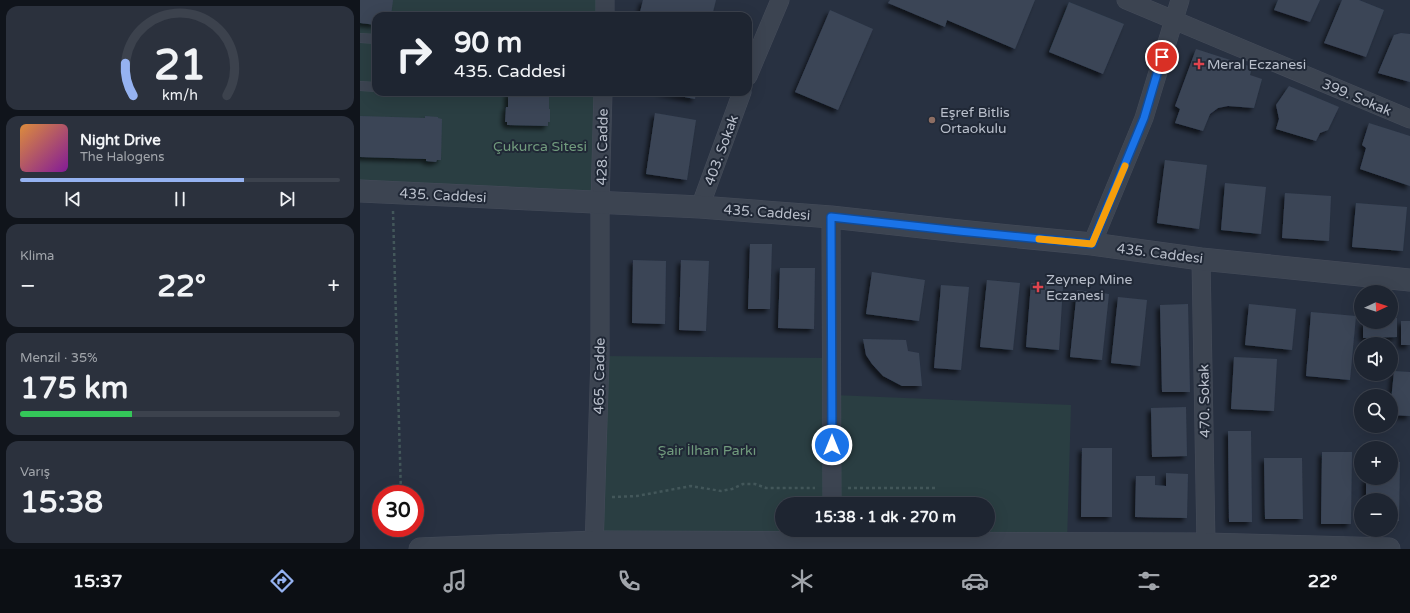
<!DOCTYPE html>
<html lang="tr">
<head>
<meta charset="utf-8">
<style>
	:root { --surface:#1e2531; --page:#2b313d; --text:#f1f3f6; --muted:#a1a5ab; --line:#3c424d; --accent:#95b2f1 }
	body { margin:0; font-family:"Varela Round",sans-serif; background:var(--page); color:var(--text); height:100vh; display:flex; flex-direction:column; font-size:15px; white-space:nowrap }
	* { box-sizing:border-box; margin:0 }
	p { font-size:13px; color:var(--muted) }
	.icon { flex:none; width:22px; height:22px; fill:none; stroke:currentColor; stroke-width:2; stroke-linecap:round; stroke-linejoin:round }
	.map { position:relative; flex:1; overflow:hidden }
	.details { display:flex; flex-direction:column; gap:6px; padding:6px; background:#10141b; width:360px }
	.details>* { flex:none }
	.top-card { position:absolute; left:12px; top:12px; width:380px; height:84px; border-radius:12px; box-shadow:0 4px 16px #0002,0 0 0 1px var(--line); background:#1e2531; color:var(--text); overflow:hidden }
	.needle { width:26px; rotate:87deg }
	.buttons { position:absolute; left:994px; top:285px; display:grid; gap:8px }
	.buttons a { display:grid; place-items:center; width:44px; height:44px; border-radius:50%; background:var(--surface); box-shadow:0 4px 16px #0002,0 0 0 1px var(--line); font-size:20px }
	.speed { position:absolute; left:12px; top:485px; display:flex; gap:8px; font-size:20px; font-weight:700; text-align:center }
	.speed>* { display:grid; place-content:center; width:52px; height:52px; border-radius:50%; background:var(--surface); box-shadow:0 4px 16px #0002,0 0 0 1px var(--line); line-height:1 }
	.speed .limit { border:6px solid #d22; background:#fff; color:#111 }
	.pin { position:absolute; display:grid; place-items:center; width:34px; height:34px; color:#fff; margin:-17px; border:2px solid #fff; border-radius:50%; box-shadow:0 1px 4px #0007 }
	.me { position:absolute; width:44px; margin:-22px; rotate:0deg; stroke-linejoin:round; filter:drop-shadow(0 0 3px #0008) }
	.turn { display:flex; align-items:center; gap:14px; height:84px; padding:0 16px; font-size:18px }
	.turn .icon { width:52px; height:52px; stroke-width:2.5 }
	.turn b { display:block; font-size:28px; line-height:34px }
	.big { font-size:30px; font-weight:800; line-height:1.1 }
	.details .widget { flex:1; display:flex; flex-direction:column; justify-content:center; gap:6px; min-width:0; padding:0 14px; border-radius:12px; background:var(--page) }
	.details .dial { align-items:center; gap:0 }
	.dial svg { height:104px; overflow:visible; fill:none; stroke:var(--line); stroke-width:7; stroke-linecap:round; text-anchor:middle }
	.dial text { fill:var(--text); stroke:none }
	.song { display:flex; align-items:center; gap:12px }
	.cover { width:48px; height:48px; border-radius:6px; background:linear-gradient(135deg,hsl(30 70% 55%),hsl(290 70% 35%)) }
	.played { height:4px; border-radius:2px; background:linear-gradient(90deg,var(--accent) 70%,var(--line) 70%) }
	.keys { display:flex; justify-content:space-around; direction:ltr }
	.heat { display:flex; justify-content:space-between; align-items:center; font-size:22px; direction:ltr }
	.charge { height:6px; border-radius:3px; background:linear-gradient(90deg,#34c759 35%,var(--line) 0) }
	.trip { position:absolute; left:415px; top:497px; width:220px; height:40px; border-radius:20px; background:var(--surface); box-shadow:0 4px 16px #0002,0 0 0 1px var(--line); font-weight:800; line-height:40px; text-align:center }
	.tab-bar { display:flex; height:64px; justify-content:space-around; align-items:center; background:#0c0f14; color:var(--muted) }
	.tab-bar .icon { width:28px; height:28px }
	.tab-bar .current { color:var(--accent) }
	.tab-bar b { font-size:18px; color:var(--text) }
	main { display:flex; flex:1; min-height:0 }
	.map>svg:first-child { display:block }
	.green { fill:#2a3e42; fill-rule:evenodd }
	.building { fill:#3a4557; filter:url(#shadow) }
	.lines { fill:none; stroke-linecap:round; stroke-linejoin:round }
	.service-casing { stroke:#454c5a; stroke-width:10 }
	.minor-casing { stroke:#454c5a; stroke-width:19 }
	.tertiary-casing { stroke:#454c5a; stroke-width:23 }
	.path { stroke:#43575a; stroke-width:2.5; stroke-dasharray:3 3; stroke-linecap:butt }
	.service { stroke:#3c4451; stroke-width:9 }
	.minor { stroke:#3c4451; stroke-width:18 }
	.tertiary { stroke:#3c4451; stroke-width:22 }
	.route-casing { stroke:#114b97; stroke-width:10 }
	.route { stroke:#1a73e8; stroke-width:7 }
	.slow { stroke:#f59e0b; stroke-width:7 }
	.health-dot { fill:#e0444e; stroke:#202836; stroke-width:1.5 }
	.education-dot { fill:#8d6e63; stroke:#202836; stroke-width:1.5 }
	.labels { text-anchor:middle; stroke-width:4; stroke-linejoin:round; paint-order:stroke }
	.poi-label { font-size:14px; fill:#b9bfcb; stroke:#202836; text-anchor:start }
	.street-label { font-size:14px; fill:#b9bfcb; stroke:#202836 }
	.park-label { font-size:14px; fill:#719b7d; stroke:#202836 }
</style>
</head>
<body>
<main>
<section class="details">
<div class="widget dial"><svg viewBox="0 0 100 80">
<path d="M14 69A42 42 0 1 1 86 69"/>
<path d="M14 69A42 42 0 0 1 8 44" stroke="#95b2f1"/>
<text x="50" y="56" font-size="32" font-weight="700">21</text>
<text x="50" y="72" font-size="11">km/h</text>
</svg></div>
<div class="widget">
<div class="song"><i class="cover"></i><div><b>Night Drive</b><p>The Halogens</p></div></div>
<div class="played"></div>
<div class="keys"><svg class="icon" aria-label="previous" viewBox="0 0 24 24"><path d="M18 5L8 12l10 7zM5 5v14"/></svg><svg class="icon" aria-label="pause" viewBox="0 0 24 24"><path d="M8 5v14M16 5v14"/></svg><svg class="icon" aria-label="next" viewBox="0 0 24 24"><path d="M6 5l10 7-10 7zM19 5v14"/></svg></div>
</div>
<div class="widget"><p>Klima</p>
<div class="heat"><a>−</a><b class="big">22°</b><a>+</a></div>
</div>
<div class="widget"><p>Menzil · 35%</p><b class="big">175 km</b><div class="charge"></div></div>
<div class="widget"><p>Varış</p><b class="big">15:38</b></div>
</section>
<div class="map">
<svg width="1050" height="549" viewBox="0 0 1050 549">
	<defs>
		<filter id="shadow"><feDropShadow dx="-3.5" dy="3.5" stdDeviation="2" flood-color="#0009"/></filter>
	</defs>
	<rect width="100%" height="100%" fill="#283141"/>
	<path class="green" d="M0,0H245V16H16V92H243L240,203L0,191Z
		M240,356L472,358L474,395L711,405L707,543L234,542ZM422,504H628V530H422Z"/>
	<path class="building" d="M0,0H33L31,16H16V25L0,23Z
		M283,0H356L352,16H279Z
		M530,0H675L655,49L587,20L585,27L528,3Z
		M918,0H960L950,22L914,10Z
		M982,0H999L1024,10L1006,57L964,43Z
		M709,2L764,24L743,74L689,52Z
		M470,10L513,29L478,110L435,92Z
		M1041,33L1050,34V82L1018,73L1034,35Z
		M836,49L892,67L890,75L902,79L894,108L868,106L858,108L850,114L843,131L815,123L820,109L815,106Z
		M929,86L979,107L968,130L960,133L956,141L916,129L919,119L916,105Z
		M148,92H189V109H190V122H188V126L147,125V122H145L146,107H148Z
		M298,92H336L335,99Z
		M295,113L336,120L327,180L286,174Z
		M0,116L65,118V116L78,117V118L82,119L81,160H77L76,162L66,161V159L0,157Z
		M1009,123L1050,136V186L1000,169L1006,148L1002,145Z
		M805,160L847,165L839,229L797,223Z
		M865,183L906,187L901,234L861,230Z
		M925,193L971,196L969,241L922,238Z
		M996,203L1047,207L1043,251L992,247Z
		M390,244H412L410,309H388Z
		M273,260L306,261L305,324L272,323Z
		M321,260L349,261L346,331L319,330Z
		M420,268H455L454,329L418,328Z
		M512,272L565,280L559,321L506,314Z
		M627,280L660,283L653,350L620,347Z
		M671,283L703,286L699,350L666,347Z
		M581,285L609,287L601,370L574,368Z
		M717,290L749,294L742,360L710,357Z
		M758,297L787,300L780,366L751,363Z
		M828,304L830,392H802L800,305Z
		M889,304L936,309L932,350L885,345Z
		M951,312L996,316L990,380L946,376Z
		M1031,318H1037V337L1003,338V322H1031Z
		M1041,321H1050V345H1041Z
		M503,339L546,340L548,351L559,353L562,386H542L523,376L512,364L506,355Z
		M874,357L917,359L914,411L871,409Z
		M1034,371L1050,372V416L1031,415V401Z
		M826,407L827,456L792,457L791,408Z
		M868,431H891L892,522H869Z
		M722,448H752V517H721Z
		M962,452H992L991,524H961Z
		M904,458H942L943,519H905Z
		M1031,462H1040L1039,521H1031V500H1006V478H1031Z
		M806,473L828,474L827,518L775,517L776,476H795V485L806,486Z"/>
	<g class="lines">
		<defs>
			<path id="service" d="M0,38L16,39
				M0,86L16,87"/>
			<path id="minor" d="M766,0L1050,119
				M245,16V0
				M388,76L420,0
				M340,207L382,92
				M471,217L472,504
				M732,244L784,118L820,0
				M841,259L846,544
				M234,549L240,356V203L243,92"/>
			<path id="tertiary" d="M0,191L340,207L471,217L599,231L732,244L841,259L1050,280
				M60,549L234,542L846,544L1029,549"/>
		</defs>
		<use href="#service" class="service-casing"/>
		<use href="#minor" class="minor-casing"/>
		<use href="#tertiary" class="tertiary-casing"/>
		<path class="path" d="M33,211L41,494
			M488,488H576
			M252,497L277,496L331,486L361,491L372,489L383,484H395L406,488H455
			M42,528L43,539"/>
		<use href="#service" class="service"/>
		<use href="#minor" class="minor"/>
		<use href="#tertiary" class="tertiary"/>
	</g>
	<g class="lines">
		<defs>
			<path id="route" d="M472,445L471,217L599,231L732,244L784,118L802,57"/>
		</defs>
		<use href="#route" class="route-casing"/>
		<use href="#route" class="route"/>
		<path class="slow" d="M679,239L732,244L765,166"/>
	</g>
	<g class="health-dot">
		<path d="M837 58h4v4h4v4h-4v4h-4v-4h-4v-4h4z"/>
		<path d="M676 281h4v4h4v4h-4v4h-4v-4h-4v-4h4z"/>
	</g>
	<circle class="education-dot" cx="572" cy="120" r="4"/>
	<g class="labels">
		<g class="poi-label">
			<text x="847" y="69">Meral Eczanesi</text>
			<text x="580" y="117">Eşref Bitlis<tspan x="580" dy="16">Ortaokulu</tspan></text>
			<text x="686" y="284">Zeynep Mine<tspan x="686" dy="16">Eczanesi</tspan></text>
		</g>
		<g class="street-label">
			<text transform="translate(997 97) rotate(23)" y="5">399. Sokak</text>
			<text transform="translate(242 147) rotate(-89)" y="5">428. Cadde</text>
			<text transform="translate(361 150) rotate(-70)" y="5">403. Sokak</text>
			<text transform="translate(83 195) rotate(3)" y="5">435. Caddesi</text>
			<text transform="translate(407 212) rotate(4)" y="5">435. Caddesi</text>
			<text transform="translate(800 253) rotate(7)" y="5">435. Caddesi</text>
			<text transform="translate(239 376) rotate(-89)" y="5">465. Cadde</text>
			<text transform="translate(844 401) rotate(-91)" y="5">470. Sokak</text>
		</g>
		<g class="park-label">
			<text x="180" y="151">Çukurca Sitesi</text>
			<text x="347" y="455">Şair İlhan Parkı</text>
		</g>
	</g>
</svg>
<div class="buttons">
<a><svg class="needle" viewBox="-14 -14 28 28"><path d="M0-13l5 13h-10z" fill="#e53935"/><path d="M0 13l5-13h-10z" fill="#a1a5ab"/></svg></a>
<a><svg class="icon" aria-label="sound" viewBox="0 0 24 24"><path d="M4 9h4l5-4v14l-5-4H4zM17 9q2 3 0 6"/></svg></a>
<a><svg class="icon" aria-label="search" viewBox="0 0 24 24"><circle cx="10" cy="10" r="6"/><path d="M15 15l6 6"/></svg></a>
<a>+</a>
<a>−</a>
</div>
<div class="speed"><div class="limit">30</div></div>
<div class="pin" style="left:802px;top:57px;background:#d93025"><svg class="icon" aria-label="arrive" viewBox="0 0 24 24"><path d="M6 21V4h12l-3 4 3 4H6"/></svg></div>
<svg class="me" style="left:472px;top:445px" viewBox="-20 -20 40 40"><circle r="17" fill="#1a73e8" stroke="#fff" stroke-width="3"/><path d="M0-11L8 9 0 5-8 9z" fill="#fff"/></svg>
<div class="trip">15:38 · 1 dk · 270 m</div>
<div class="top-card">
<div class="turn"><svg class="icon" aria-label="right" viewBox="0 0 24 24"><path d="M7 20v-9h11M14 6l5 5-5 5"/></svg><div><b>90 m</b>435. Caddesi</div></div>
</div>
</div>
</main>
<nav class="tab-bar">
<b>15:37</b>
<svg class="icon current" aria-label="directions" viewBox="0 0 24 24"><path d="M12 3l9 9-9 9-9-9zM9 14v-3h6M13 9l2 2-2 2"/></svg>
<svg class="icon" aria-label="music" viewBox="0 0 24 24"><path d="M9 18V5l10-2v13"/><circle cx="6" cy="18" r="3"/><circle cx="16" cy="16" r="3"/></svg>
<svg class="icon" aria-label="phone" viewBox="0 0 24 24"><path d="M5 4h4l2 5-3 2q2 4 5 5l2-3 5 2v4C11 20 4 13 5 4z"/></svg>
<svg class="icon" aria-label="climate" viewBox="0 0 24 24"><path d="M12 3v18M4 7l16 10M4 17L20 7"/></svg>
<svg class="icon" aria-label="car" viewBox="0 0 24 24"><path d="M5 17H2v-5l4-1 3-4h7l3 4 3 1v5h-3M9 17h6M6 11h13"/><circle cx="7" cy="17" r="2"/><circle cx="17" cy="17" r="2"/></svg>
<svg class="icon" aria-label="filters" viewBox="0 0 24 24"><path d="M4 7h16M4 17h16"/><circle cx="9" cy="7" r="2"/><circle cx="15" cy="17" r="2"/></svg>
<b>22°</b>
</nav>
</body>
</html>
